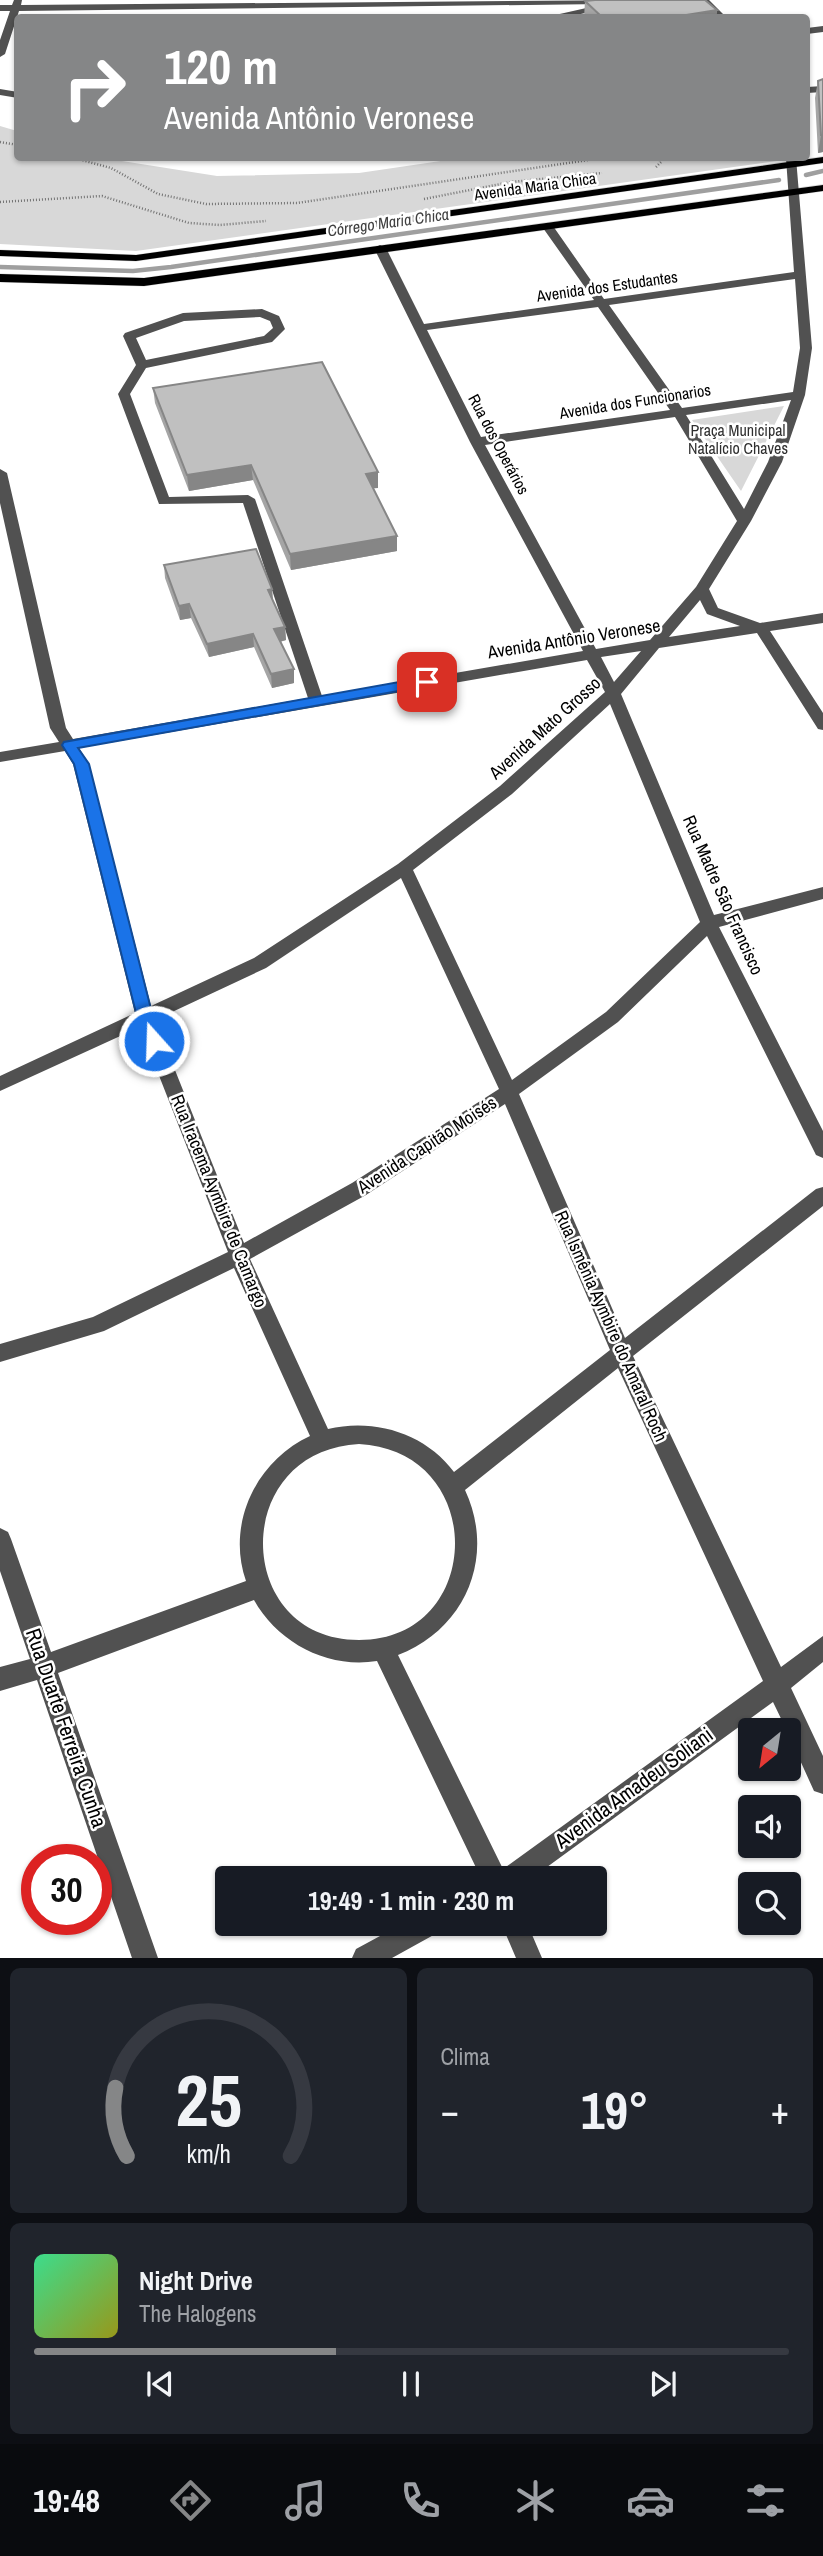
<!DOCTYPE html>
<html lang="pt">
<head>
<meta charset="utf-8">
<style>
	:root { --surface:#171b24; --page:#20242c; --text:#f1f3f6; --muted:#9ea1a6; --line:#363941; --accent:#858687 }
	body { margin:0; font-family:"Archivo Narrow",sans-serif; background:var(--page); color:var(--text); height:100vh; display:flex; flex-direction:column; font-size:26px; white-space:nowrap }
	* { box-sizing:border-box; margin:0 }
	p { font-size:23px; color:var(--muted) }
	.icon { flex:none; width:38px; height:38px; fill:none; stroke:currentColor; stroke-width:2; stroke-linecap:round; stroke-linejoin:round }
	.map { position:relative; height:1958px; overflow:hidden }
	.sheet { display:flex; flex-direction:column; gap:10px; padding:10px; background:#0d0f14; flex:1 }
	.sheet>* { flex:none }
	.banner { position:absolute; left:14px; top:14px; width:796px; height:147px; border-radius:7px; box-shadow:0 2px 5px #0004; background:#858687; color:#fff; overflow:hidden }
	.needle { width:46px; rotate:210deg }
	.buttons { position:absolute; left:738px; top:1718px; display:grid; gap:14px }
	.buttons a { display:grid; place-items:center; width:63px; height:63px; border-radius:7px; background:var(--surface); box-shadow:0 2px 5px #0004; font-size:35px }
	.speed { position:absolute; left:21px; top:1844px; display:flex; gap:14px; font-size:35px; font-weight:700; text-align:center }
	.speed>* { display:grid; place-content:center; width:91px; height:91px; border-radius:50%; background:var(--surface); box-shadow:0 2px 5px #0004; line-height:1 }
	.speed .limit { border:10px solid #d22; background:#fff; color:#111 }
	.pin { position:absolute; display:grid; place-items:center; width:60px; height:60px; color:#fff; margin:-30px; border-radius:14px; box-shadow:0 4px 10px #0006 }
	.me { position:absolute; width:77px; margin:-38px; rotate:340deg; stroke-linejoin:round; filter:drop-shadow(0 0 5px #0008) }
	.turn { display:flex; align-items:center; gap:24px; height:147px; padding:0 35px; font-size:32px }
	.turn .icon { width:91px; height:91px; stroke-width:2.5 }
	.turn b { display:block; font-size:49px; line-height:60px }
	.big { font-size:52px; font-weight:700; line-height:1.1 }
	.sheet .card { flex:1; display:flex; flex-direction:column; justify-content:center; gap:10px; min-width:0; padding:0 24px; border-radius:10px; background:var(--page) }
	.sheet .dial { align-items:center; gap:0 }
	.dial svg { height:182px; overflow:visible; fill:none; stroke:var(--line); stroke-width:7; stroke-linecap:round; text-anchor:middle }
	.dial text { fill:var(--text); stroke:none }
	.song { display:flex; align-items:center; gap:21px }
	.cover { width:84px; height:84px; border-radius:10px; background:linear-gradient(135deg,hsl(150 70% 55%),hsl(60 70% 35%)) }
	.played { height:7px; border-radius:4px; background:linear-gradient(90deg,var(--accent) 40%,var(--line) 40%) }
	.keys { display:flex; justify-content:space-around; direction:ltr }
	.heat { display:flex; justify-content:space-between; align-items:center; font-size:38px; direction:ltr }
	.sheet .tiles { flex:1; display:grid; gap:10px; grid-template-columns:1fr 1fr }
	.card:last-child { grid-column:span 2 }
	.trip { position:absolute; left:215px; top:1866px; width:392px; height:70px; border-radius:7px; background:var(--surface); box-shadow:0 2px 5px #0004; font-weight:700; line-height:70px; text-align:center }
	.tab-bar { display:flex; height:112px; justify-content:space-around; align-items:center; background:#090b0e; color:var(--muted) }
	.tab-bar .icon { width:49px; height:49px }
	.tab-bar .current { color:var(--accent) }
	.tab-bar b { font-size:32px; color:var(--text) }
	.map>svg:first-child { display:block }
	.green { fill:#d8d8d8 }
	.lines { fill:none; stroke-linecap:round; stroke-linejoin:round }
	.stream { stroke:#9f9f9f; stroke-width:4.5 }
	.major-casing { stroke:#dbdbdb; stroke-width:1 }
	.path { stroke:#737373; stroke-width:2.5; stroke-dasharray:1 2; stroke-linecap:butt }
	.minor { fill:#515151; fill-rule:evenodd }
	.major { fill:#000; fill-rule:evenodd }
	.wall { fill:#a5a5a5 }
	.shaded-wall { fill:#868686 }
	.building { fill:#c0c0c0; stroke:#868686; stroke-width:2 }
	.route { fill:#1a73e8; stroke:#114b97; stroke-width:2 }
	.labels { text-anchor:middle; stroke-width:5; stroke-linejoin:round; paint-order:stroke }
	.far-street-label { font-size:16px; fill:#000; stroke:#fff }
	.far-water-label { font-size:16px; font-style:italic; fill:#404040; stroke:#fff }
	.far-park-label { font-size:16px; fill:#2f2f2f; stroke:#fff }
	.street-label { font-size:18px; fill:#000; stroke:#fff }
	.near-street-label { font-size:21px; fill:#000; stroke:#fff }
</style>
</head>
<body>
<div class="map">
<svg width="823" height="1958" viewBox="0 0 823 1958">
	<rect width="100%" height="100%" fill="#fff"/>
	<path class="green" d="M0,126L17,131L18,158H103L217,176L359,173L461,158H776L777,161L136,251L0,244Z
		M784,406L741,491L692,420Z"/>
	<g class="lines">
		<path class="stream" d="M806,175L823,171
			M0,267L133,271L171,267L779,180"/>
		<defs>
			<path id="major" d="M823,157V163L136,261L0,256V250L136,255Z
				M823,185V191L144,286L0,282V274L144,278Z"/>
		</defs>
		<use href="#major" class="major-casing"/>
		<path class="path" d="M0,142L18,145
			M74,158L111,168L158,194L206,204L297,203L602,158
			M656,167L661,162L658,158
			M424,199L511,182L602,173
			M0,202L102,196L189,223L220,225L266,221"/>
		<path class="minor" d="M22,0L21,5L643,0L563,18H542L604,4L19,11L5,54L0,57V40L10,11H0V5H12L14,0Z
			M698,0H709L727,18H717Z
			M823,26V32L807,34V28Z
			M823,86V92L807,93V87Z
			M0,89L18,92V98L0,95Z
			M786,158H796L812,348L805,395L782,462L751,521L709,589L718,608L760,623L823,613V623L770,631L823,713V730L818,729L757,633L659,648L621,694L714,915L823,887V899L719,927L823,1131V1158L816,1155L707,936L618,1022L519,1094L625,1338L816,1189L823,1187V1206L633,1356L781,1667L823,1636V1662L791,1688L823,1756V1794L814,1791L789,1736V1731H787L773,1702L532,1878H481L377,1661C328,1669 278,1643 254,1600L58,1673L158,1958H132L37,1680L0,1691V1667L30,1659L0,1571V1528L8,1532L11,1539L51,1652L246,1581C226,1524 256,1461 310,1436L234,1268L104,1331L0,1362V1344L93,1317L228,1252L140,1027L0,1091V1076L135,1013L73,764L65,751L0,762V752L59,742L50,728L0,503V469L7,473L66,728L73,739L308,698L243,503L159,504L118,394L136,365L123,336L125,333L183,313L262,309L279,316L285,329L272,342L146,368L130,394L169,497L248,495L255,499L322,696L583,651L470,442L374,248L380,245L386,248L424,324L594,300L543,228L549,225L553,226L604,299L794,272ZM795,279L800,348L793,392L682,408L609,305ZM598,307L670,410L481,437L427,330ZM260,317L270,321L273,328L264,336L146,360L136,338L184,321ZM791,400L768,462L744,509L686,415ZM675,417L737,521L696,587L650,640L596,649L485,445ZM700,600L707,614L740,626L669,637ZM641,651L614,682L601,657ZM587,660L605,692L500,786L398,864L254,958L151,1006L89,764L79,748ZM610,704L700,922L606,1012L512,1080L413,870L512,794ZM401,878L499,1089L352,1183L244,1243L155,1020L266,968ZM505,1104L610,1350L454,1472C425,1433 374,1418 328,1429L250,1259L366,1195ZM618,1368L763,1681L503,1869L398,1655C466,1629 496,1556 465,1490ZM359,1444C489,1451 485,1640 359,1640C233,1640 229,1451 359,1444Z
			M404,1923H443L439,1932L392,1958H352L356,1949Z
			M501,1923H527L542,1958H516Z"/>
		<use href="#major" class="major"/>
	</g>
	<path class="wall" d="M585,1L717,10L716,18H584Z
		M818,81L823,152L818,153L815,98Z
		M153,388L378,472V488H373L397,551L291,570L253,480L189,491L155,403Z
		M164,565L272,589L273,602L285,627L286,640L280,642L294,669V683L272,688L254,647L209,657L191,618L180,620L165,578Z"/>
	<path class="shaded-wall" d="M717,10L716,18H668Z
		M821,135H823V152L818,153Z
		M251,465L253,480L189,491L187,475Z
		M378,472V488L366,489V474Z
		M397,536V551L291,570L290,554Z
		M272,589L273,602L268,590Z
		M189,604L191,618L180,620L179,606Z
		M285,627L286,640L275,643L274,629Z
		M253,634L254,647L209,657L207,644Z
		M294,669V683L272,688L271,674Z"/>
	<path class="building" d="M595,0H705L717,10L668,18H603L585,1Z
		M823,79V135H821L818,81Z
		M322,362L378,472L366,474L397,536L290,554L251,465L187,475L153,388Z
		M256,549L272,589L268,590L285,627L274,629L294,669L271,674L253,634L207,644L189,604L179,606L164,565Z"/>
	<path class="route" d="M427,677L434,682L432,685L78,748L89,764L153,1017L163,1041L160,1045H149L137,1017L74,764L62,745L64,742Z"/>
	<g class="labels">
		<g class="far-street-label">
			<text transform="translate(535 186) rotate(-8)" y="6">Avenida Maria Chica</text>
			<text transform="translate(607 286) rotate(-8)" y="6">Avenida dos Estudantes</text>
			<text transform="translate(635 401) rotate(-9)" y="6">Avenida dos Funcionarios</text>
			<text transform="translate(499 444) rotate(62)" y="6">Rua dos Operários</text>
		</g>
		<g class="far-water-label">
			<text transform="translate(388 222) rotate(-8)" y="6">Córrego Maria Chica</text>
		</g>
		<g class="far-park-label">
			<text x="738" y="436">Praça Municipal<tspan x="738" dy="18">Natalício Chaves</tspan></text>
		</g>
		<g class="street-label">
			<text transform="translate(574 639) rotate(-9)" y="6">Avenida Antônio Veronese</text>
			<text transform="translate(545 728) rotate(-42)" y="6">Avenida Mato Grosso</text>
			<text transform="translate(723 895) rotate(66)" y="6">Rua Madre São Francisco</text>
			<text transform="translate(427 1145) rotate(-33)" y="6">Avenida Capitão Moisés</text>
			<text transform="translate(219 1201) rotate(68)" y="6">Rua Iracema Aymbire de Camargo</text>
			<text transform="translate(611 1326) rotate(66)" y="6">Rua Ismênia Aymbire do Amaral Roch</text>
		</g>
		<g class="near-street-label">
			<text transform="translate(66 1728) rotate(71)" y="7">Rua Duarte Ferreira Cunha</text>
			<text transform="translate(634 1788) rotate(-36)" y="7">Avenida Amadeu Soliani</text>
		</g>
	</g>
</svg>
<div class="buttons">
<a><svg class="needle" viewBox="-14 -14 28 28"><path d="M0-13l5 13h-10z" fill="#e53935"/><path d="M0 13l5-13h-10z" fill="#9ea1a6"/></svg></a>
<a><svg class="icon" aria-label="sound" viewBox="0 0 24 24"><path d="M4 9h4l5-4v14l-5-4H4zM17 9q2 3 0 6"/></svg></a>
<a><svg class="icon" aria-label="search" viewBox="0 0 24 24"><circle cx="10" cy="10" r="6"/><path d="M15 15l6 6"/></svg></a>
</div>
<div class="speed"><div class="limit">30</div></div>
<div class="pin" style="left:427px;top:682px;background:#d93025"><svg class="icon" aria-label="arrive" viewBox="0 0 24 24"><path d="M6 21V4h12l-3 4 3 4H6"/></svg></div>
<svg class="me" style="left:154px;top:1041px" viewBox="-20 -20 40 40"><circle r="17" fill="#1a73e8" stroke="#fff" stroke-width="3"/><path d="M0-11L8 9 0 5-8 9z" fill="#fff"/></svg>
<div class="trip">19:49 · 1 min · 230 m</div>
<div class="banner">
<div class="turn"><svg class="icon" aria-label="right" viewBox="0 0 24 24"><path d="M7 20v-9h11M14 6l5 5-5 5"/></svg><div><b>120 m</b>Avenida Antônio Veronese</div></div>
</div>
</div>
<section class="sheet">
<div class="tiles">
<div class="card dial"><svg viewBox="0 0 100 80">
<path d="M14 69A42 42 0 1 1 86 69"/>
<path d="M14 69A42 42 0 0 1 9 39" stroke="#858687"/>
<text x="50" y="56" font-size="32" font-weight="700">25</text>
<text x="50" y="72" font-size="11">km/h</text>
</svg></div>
<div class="card"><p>Clima</p>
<div class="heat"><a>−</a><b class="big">19°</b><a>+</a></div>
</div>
<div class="card">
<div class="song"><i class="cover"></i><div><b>Night Drive</b><p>The Halogens</p></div></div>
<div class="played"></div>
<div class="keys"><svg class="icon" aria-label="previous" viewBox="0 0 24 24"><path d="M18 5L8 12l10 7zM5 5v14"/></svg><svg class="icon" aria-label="pause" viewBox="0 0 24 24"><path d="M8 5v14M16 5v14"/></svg><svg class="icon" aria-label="next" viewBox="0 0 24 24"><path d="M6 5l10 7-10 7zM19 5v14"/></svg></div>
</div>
</div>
</section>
<nav class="tab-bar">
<b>19:48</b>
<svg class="icon current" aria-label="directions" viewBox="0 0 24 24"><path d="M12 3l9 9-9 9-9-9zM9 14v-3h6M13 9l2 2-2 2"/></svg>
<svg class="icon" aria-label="music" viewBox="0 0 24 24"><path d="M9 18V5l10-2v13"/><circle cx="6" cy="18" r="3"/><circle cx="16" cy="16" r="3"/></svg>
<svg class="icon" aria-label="phone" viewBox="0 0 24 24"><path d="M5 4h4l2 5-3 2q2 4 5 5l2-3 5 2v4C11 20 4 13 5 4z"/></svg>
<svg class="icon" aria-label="climate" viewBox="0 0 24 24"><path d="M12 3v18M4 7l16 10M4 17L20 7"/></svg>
<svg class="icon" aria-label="car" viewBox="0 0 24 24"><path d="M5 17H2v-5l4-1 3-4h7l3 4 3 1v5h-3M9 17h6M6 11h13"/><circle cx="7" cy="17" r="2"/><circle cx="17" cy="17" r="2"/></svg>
<svg class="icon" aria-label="filters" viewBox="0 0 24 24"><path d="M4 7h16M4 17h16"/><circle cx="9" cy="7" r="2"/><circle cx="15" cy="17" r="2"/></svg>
</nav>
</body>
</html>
